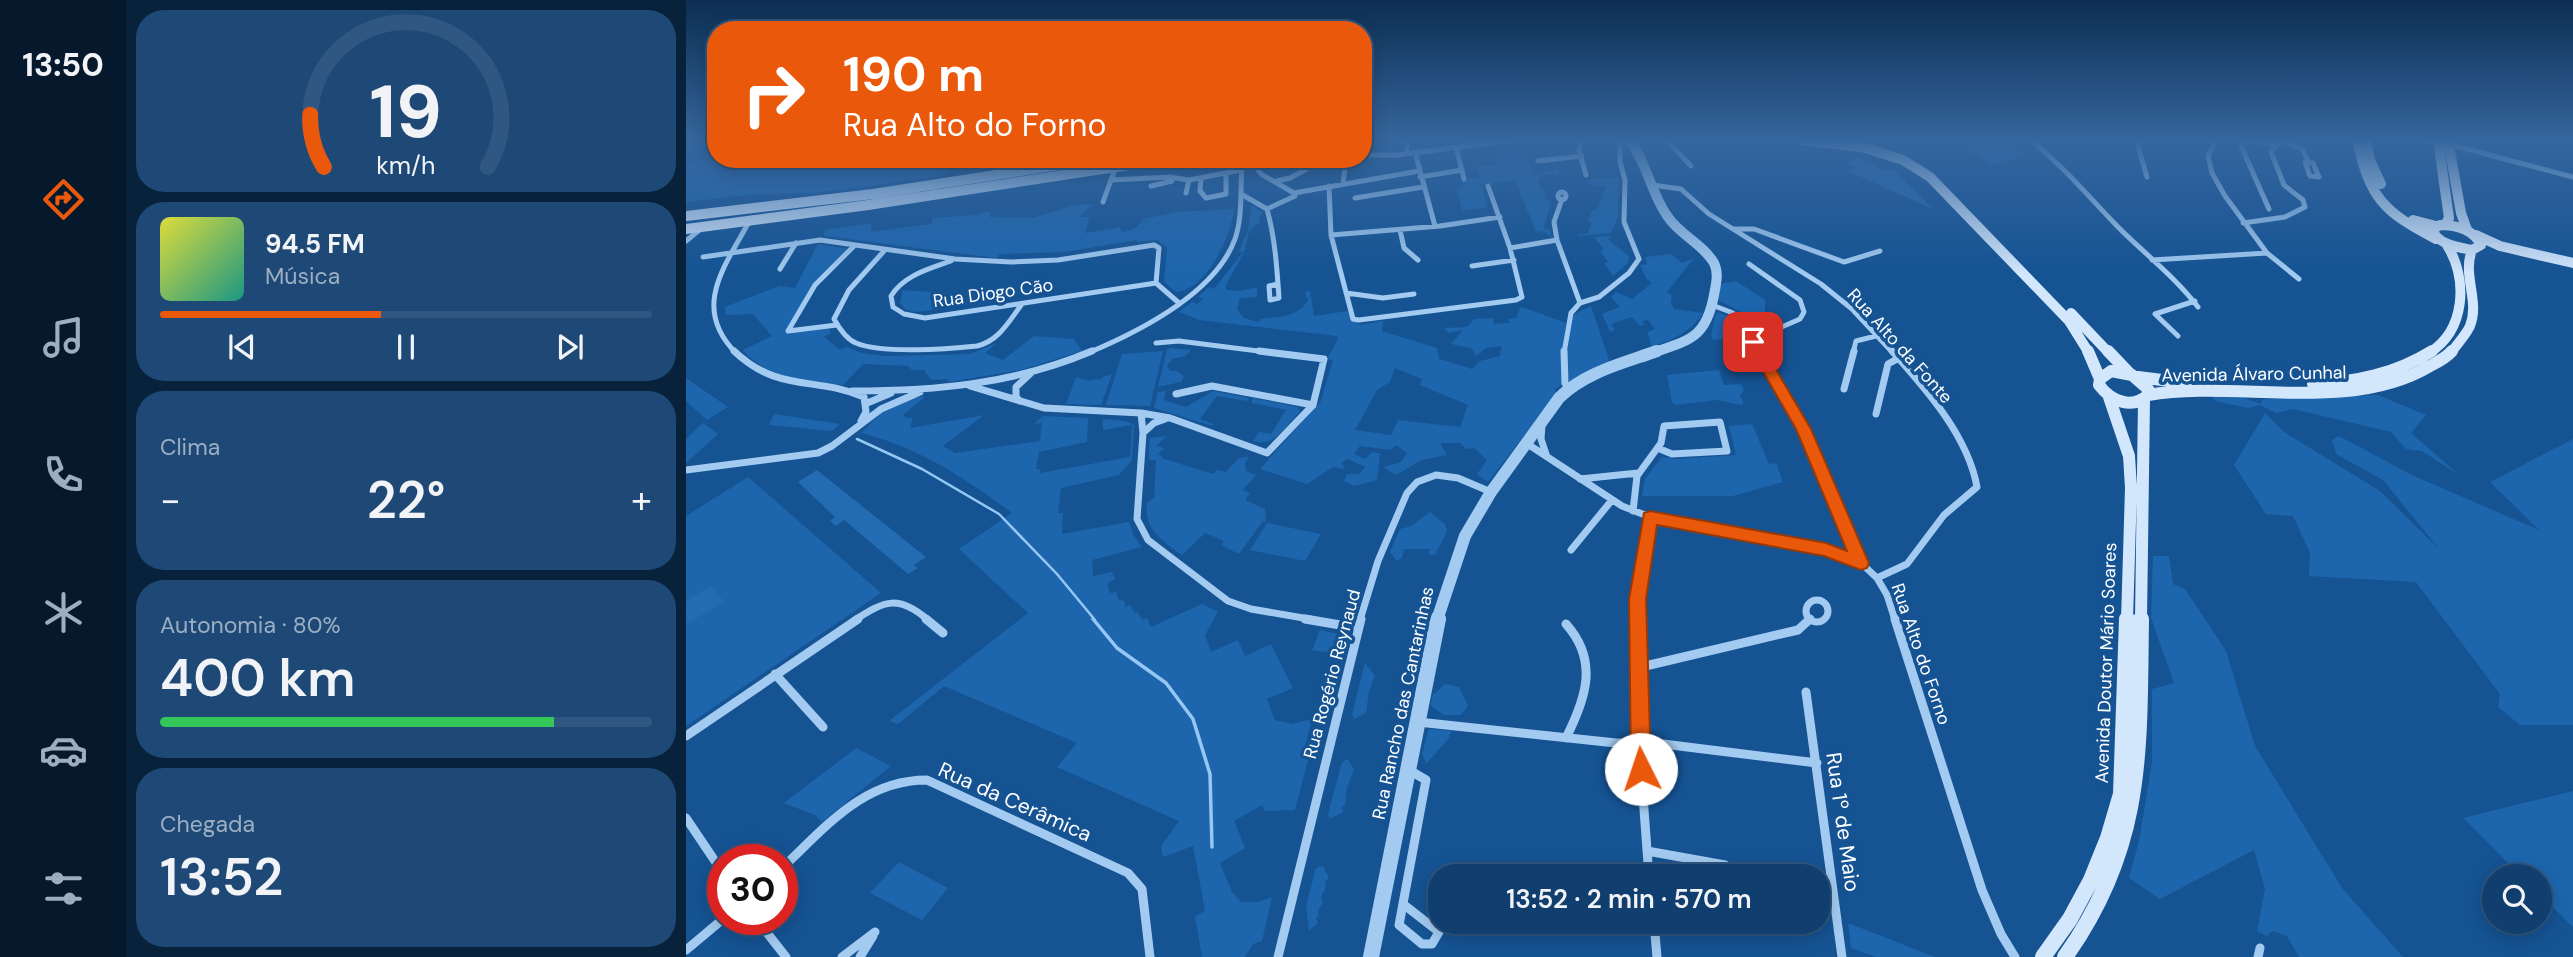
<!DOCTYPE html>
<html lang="pt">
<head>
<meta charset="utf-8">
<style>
	:root { --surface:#103e6e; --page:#1e4976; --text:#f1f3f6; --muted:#9caec2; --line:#305781; --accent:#ea580c }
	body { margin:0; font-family:"DM Sans",sans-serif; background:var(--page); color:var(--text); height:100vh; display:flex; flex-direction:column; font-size:26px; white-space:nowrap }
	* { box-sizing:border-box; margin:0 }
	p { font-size:23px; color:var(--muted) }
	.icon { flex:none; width:38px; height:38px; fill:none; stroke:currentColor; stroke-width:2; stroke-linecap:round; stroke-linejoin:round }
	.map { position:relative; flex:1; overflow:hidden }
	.drawer { display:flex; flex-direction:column; gap:10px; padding:10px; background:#09223c; width:560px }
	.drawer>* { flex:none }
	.guide { position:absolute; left:21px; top:21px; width:665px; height:147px; border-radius:28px; box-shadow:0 4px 18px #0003,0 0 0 2px var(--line); background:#ea580c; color:#fff; overflow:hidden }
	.tools { position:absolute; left:1796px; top:864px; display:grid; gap:14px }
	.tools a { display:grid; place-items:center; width:70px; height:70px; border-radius:50%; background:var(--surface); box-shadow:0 4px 18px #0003,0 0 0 2px var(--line); font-size:35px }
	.speed { position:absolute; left:21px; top:844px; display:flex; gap:14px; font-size:35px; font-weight:700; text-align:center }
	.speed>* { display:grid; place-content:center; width:91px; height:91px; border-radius:50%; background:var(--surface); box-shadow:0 4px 18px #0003,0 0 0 2px var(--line); line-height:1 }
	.speed .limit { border:10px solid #d22; background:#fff; color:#111 }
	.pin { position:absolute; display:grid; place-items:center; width:60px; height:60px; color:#fff; margin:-30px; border-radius:14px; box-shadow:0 4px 10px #0006 }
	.me { position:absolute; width:77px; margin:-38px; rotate:356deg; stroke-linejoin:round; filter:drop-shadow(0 0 5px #0008) }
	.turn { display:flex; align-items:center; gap:24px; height:147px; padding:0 21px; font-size:32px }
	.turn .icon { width:91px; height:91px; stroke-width:2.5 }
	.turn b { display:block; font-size:49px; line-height:60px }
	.big { font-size:52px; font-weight:600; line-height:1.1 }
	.drawer .widget { flex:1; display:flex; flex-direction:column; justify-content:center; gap:10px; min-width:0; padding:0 24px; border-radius:28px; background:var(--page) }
	.drawer .dial { align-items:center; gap:0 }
	.dial svg { height:182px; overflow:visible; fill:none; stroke:var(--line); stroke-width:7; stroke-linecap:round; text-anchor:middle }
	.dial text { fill:var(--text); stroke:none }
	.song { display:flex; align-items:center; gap:21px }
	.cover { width:84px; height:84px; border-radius:10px; background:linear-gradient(135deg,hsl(60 70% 55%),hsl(170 70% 35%)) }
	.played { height:7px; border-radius:4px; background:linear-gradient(90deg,var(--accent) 45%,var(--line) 45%) }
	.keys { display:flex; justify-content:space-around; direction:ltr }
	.heat { display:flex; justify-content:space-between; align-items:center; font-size:38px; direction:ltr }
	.charge { height:10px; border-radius:5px; background:linear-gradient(90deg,#34c759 80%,var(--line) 0) }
	.trip { position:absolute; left:742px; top:864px; width:402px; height:70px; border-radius:28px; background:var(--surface); box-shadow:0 4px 18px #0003,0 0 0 2px var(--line); font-weight:600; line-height:70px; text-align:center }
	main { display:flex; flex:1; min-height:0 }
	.tab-bar { display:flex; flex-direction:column; width:126px; justify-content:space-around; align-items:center; background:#06192c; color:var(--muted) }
	.tab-bar .icon { width:49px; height:49px }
	.tab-bar .active { color:var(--accent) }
	.tab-bar b { font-size:32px; color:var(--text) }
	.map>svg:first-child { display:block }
	.green { fill:#1d66ad; fill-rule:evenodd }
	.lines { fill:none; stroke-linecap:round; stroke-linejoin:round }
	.stream-far1 { stroke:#95c7f4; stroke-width:2.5 }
	.stream { stroke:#95c7f4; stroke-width:3.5 }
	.building { fill:#236bb2 }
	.minor-far2 { stroke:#a3cbf1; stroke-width:5 }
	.minor-far1 { stroke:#a3cbf1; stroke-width:7 }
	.minor { stroke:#a3cbf1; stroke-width:9 }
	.tertiary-far2 { stroke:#a3cbf1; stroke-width:10 }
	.tertiary-far1 { stroke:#a3cbf1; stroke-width:12 }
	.tertiary { stroke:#a3cbf1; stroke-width:16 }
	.secondary-far2 { stroke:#d2e6fc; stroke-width:10 }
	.secondary-far1 { stroke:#d2e6fc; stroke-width:12 }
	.secondary { stroke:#d2e6fc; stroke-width:16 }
	.minor-bridge { stroke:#a3cbf1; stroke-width:5 }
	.route { fill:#ea580c; stroke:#983908; stroke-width:2 }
	.labels { text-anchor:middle; stroke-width:7; stroke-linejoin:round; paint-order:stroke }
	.street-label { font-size:18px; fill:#fff; stroke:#155393 }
	.near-street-label { font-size:21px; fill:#fff; stroke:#155393 }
</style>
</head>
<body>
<main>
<nav class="tab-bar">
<b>13:50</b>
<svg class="icon active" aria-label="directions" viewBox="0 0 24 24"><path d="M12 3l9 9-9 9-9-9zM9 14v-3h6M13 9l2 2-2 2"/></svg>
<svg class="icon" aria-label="music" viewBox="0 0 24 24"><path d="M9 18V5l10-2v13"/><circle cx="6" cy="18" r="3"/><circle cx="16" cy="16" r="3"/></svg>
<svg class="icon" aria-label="phone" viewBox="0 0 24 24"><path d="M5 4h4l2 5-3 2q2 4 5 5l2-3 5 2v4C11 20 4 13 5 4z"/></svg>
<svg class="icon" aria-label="climate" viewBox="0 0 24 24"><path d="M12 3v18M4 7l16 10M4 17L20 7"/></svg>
<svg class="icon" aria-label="car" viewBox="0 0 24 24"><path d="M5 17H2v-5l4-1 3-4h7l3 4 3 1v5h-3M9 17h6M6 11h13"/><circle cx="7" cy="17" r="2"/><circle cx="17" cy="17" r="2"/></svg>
<svg class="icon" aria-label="filters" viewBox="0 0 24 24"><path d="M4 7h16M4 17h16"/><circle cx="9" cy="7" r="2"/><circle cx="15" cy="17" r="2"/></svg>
</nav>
<section class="drawer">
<div class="widget dial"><svg viewBox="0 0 100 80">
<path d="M14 69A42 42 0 1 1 86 69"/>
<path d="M14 69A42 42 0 0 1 8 46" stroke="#ea580c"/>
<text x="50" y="56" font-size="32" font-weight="700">19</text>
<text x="50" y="72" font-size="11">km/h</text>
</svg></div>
<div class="widget">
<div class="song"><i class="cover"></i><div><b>94.5 FM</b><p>Música</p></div></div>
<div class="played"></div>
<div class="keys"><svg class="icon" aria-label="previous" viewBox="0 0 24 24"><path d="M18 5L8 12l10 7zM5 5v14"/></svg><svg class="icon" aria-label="pause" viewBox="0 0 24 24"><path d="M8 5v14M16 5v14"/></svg><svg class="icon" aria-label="next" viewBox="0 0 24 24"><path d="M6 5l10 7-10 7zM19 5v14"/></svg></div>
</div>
<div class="widget"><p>Clima</p>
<div class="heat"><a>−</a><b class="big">22°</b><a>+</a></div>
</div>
<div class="widget"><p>Autonomia · 80%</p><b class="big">400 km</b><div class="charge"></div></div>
<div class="widget"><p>Chegada</p><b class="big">13:52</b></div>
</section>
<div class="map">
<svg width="1887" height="957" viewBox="0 0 1887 957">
	<rect width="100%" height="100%" fill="#155393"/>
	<path class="green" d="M837,146L847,174L873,169V176L855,174L852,184L860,194L859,199L865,202L858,229L864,230L866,238L858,231L850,232L829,180L796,185L801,207L776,211L771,189L778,188L776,180L793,177L790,167L810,165L808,159L833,154L830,147Z
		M30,149V159H196L190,166L262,164L260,174L249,177L129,193L68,194L0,202V166Z
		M933,178L932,217L925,233L893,236L891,234H901L906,223L902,222L906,210H911L920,187L900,183L904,179Z
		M407,204L393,217H404L399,233L434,227L436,232C446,230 452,228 457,219L491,212L548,209C545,236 521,290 490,292L478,282L481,247L471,240L452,242L450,240L379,252L314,254L310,258L138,236L139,230L186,223L185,232L245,224L247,218L290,215L304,211L303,217L347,218L389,205Z
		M566,205L577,213L573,217L574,222L563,231L559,250L540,285V290L554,291L571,287V297L554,298L551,309L558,318L572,322L575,319C596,316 611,318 623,299L620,297L619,292L624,291L628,316L662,311L665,321H672L673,325L697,321L696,331L751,348L753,359L786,369L794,361L814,356L816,346L800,348L790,356L785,348L765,344L777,330L762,333L758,328L781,327L788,319L807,318L808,324L823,323V319L830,318L834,308H839L880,323L876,351L877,385L868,389L871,393L802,482L791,474L801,460L789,448L780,449L774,443H754L761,455L736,460L710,475L697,467L715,462L721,453L710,445L705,450L674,446L668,454L679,459L686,452L694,454L691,480L668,486L658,481L661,474H673L679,467L662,459L655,463L659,469L647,467L621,484L574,469L635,401L647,360L641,359L652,339L651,336L513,320L493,312L506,302L511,304L517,299L512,297L523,287L528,289L557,252L553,251L562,230ZM709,368L736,379L734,385L782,405L774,427L712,420L705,435L669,430L691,390L704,382Z
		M924,236L923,240L944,257L941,264L927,276L918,263L922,262L914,251L918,249L908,237Z
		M132,244L163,249C137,274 114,299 101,332L143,329L145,333L138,337L154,350L160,347L176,353L198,356L284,354L311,343L299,353L317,360L348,336L388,339L396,351L335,370L262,382V379L245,380L238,370H226L222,366L177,364L157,385C123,380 80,379 57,350L86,336L67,314L40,315L39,307L93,286L109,288Z
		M985,254L996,263L1008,258L981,292L986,295L985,303L988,309L1017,313C1005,332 987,339 966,347L961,332L969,329L962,320L956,321L958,325L954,326L946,317L925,324L929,330L924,332L916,314L934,307L925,297L930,292L946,299L966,283L960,278L954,265L961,264L959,257Z
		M1050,281L1079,300V313L1059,321L1055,312L1032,300L1034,284Z
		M217,290L307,297L308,299L304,303L229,312L219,309L214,303Z
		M905,306L924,363L883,382C880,360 880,337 887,315Z
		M1032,312L1044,317L1050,328L1047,331L1049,338L1028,340L1025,337L1029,316Z
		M484,348L505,350L499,356L486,359L481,366L485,371H491L498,376L495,382L472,387L481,349Z
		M477,351L464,406L420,405L436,354Z
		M1033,370L1038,385L1055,384L1058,390L1054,395L1058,403L1055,405L1031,400L990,405L986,402L981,375Z
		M426,374L415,405L380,404L390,377L403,381L411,379L414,380L417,377Z
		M0,378L42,407L21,420L0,401Z
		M480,391L478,400L500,407L527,391L563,398L561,401L531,396L514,419L527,424L526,426L468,408L472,392Z
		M1692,395L1740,415L1725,433L1773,475L1736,451L1720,449L1705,432L1607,409L1590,413L1574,405L1562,408L1529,401L1526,396L1557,397L1574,404L1577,399Z
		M240,396L217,415L220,418H227L224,428L298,415L257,446L269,453L354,441L356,423L348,424L357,416L402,418L401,442L353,452L350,469H354V473L444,457L446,425L417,430V419L439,421L448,425L446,460L433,475L375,488L372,513H377L376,534L443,522L448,536L456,547L406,560L407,576L426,572L429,579L421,584L424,593L430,592L433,601L437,599L440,607L444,605L449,613L452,612L456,620L461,618L465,627L516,604L532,612L519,635L525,652L552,640L559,656L585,644L607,688L581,699L589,720L606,724L626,719L619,746L625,749L609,810L579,811L576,805L548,821L559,848L534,863L546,892L555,902H572L586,897L576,941L567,944L559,957H516L509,916L519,911L507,846L477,857L475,846L493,821L371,767L391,743L258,686L212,724L203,721L342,613L273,549L326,513C279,478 232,447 175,433C198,409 206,401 240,396Z
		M566,398L611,407L614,411C600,426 589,448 567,441L573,432L585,434L600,410L566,403Z
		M1579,413L1598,432L1694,491L1754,550L1697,480L1650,454L1646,440L1653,436L1728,476L1853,530L1804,482L1887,439V725H1834L1812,707L1814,694L1730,582L1623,576L1624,553L1607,516L1580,514L1548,465Z
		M88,414L154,424L146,431L83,425Z
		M17,423L32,434L0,463V439Z
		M1066,424L1083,464L1090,463L1097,482L1047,496H956L959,479L976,457L990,459L1050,455L1043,426Z
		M480,436L471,446L478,448L472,454L476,456L475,458L527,474L531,470L540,472L553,458L563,457L559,463L560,471L570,475L557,490L564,493L559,500L579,509L580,522L577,521L553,554L535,545L538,541L519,533L496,555C477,542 457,528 461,503L468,498L470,461L463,459L464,438Z
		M62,477L195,593L0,726V516Z
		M744,512L759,524L761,531L749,555H743L744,549H718L716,558L711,561L704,552L714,529L725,526Z
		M581,523L635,534L619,561L564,550Z
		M1467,556H1483L1487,584L1499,589L1540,651L1569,746L1656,888L1717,957H1613L1601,936L1586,931L1581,936L1571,931L1579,889L1568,850L1474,899L1443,878L1453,841L1466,762V689L1488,683L1465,618Z
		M634,630L655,635L659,640L656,659L648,661L646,653L626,650Z
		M679,663L689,676L683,691L680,713L668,719L666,714Z
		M759,684L773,687L782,706L775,715H758L745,706L746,696Z
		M743,729L766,731L763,735L764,737L740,764L736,753Z
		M170,748L205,766L136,822L129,815L98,803Z
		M662,759L668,770L661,787L659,805L656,807L657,812L644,819L642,814L656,762Z
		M1887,791V927L1853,894V877H1836L1777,818Z
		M213,862L262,888L236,920L184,893Z
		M637,866L643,878L639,882L640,887L635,897L637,903L632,911L633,916L630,918L632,923L623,931L620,906L630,868Z
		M1162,923L1249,957H1190L1165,948Z"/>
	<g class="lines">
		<path class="stream-far1" d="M171,439L236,469L313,514L371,574L409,620"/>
		<path class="stream" d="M407,619L431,648L480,683L507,719L524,774L526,847"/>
	</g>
	<path class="building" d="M1273,140H1320L1337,153L1335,157L1303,165Z
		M1172,157L1196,169L1209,171L1247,209L1162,171L1170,167L1162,163Z
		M131,470L240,557L228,565L232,568L222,574L158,520L150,526L144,521L149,517L112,482Z
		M24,586L38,601L0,625V601Z"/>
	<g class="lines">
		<path class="minor-far2" d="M721,140V153
			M896,140L893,150L900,175
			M981,140L1005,166
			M1345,140C1379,168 1402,196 1432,227C1459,254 1489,277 1512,307
			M1450,140L1461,177
			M1530,140L1522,156L1526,173L1539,196L1581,253L1613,279
			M1596,141L1616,149L1623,163
			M770,147L778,179
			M1785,150L1887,177
			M729,152L749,226
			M677,155H711L825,140
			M565,161L575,174L608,193
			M852,161L896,156
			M1619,162L1627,163L1633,177L1624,176Z
			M430,167L425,180L484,177L503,180L555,170
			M734,177L776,170
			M515,178L514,191L520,198L540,194V173
			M591,181L604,178L639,159
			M657,184L660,159
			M967,185L995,189L1023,214L1135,284L1166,309L1207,353
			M465,186L486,181
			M643,186L645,235L667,319L673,320L830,300L836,297L824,248L802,186
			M872 196a4 4 0 1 1 8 0a4 4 0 1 1-8 0Z
			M500,193L503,180
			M608,193L733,171
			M555,194L581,209C589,238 591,268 593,298L584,300L583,286L592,284
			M669,198L737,187
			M876,199L868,222L871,240L894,303
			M417,202L425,180
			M581,209L609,196L608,193
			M1583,209L1555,146L1563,140L1590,145
			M1557,223L1599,217L1619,207L1617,200L1598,185L1585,152L1595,140
			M1048,229H1068L1158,262L1194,251
			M714,230L718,248L732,260
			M645,235L754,226L814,217
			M0,241L17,227
			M824,248L871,240
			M198,251L163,290L148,319C153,328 160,339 170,343C196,354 262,349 291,346C313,341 323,321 336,304
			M17,257L134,240L269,259L325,262L372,260L468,245L473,248L470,283
			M1466,260L1581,253
			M265,261C243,269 218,275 205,296L207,307L218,314L239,318L470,283L493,303
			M786,266L828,260
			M94,269L110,243
			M660,293L697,298L728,294
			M1026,305L1047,313L1073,353
			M1055,324L1082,333L1114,319L1118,312L1114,300L1063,264
			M151,325L102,331L129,285L168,246
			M1492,336L1469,314L1509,301
			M470,343L493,341L588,353
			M50,353C4,307 40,265 64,220
			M402,353C452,332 529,294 549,239C557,216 554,189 556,164
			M878,353L885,313L894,303L913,297L943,273L953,259L938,222L939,180L934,162V140
			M1167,353L1170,341L1190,336"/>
		<path class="minor-far1" d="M48,351C92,393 129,376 178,397L180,412L175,421
			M878,351L879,383L882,389
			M1072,351L1117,429L1175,563
			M284,386L358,408L455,413L484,418L581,453L627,405L638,359L573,351
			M1158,389L1168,351
			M166,391C250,391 328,384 406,351
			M490,394L526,386L627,405
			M334,401L330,397V387L345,373
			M179,404L205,393
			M455,413L457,433L451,519L462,540L542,601L565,609L629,620
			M1190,414L1202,364L1211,359
			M856,425L855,439L861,457
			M457,433L468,423L479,419
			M840,443L936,506L964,517L1140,550L1175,563L1191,578L1201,595L1209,620
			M0,470L132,453L146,446L195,409L234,392
			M894,479L952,473
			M947,511L951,476L975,443L978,426L1034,422L1041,451L986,454L974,449
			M885,550L926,500
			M1191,578L1221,564L1258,515L1291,487C1282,436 1240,389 1206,351
			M1120 611a11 11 0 1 1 22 0a11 11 0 1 1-22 0Z
			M169,620C199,600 213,595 242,620
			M674,620L692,561L721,493L731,482L750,475L772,478L805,492
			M952,620L953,572L964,517"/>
		<path class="minor" d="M240,619L257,633
			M619,619L672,628
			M952,619L953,742L963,877
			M1209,619L1296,890L1315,934L1329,957
			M880,624C913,661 900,698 880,738
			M951,668L1112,630L1124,619
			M89,674L137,727
			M1120,692L1156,957
			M732,722L930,743H969L1131,763
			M0,736L172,619
			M0,818L37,873
			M961,851L1039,865V877
			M96,868C140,827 177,780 241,780L442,873L456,889L464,957
			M717,904L753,932L746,944H736L713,925L740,780L723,770
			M70,919L100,957
			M968,922L971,957
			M0,950L37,919
			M156,957L189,932
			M174,957L187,936
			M592,957L675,619
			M1572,957L1574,948"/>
		<path class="tertiary-far2" d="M943,140C961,162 965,194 982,217C994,235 1017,244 1028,263C1033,273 1030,284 1028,295C1020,338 1004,340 966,353"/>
		<path class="tertiary-far1" d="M751,620L779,536L805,492L873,398C899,372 938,363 971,351"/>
		<path class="tertiary" d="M685,957L752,619"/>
		<path class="secondary-far2" d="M1116,140L1176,147
			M1172,140L1176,147L1217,160L1244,177L1383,321L1403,353
			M1671,140C1684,199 1698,212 1750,239
			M1680,140L1684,160L1695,184
			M1752,140L1763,218L1759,225
			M1762,140L1775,213L1781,230
			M0,216L187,194L412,159
			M1727,220L1750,226
			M1754,225C1771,225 1787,229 1795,245L1786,250C1771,247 1753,245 1746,230Z
			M0,229L182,205L482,159
			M1790,235L1814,246L1887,263
			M1385,313L1423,353
			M1743,353C1780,330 1782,279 1761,245
			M1765,353C1771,344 1780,335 1784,326C1794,301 1776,275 1786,250"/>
		<path class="secondary-far1" d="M1402,351L1414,379
			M1422,351L1443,373
			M1425,371L1446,375L1462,389V395C1446,410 1425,401 1413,385L1414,379Z
			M1452,377L1500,383
			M1627,384C1670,382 1709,374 1746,351
			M1462,395C1550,380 1663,414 1744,366C1752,362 1760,358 1766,351
			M1423,397L1443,456L1445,488L1441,620
			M1455,620L1458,400"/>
		<path class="secondary" d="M1357,957L1384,919L1405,880L1422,838L1435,794L1441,619
			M1379,957C1459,845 1453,749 1455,619"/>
		<path class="minor-bridge" d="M1741,140L1785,150"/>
	</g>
	<linearGradient id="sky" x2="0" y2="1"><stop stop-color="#0c2e51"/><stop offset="0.51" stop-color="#35669e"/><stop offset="1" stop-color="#35669e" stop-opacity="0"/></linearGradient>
	<rect width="1887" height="274" fill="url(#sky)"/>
	<path class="route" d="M1067,338L1072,339L1125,429L1183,563L1181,568L1175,570L1138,556L971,525L960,599L965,769L962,776L955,779L948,776L945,769L943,599L958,513L964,511L1140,543L1161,551L1110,429L1060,342Z"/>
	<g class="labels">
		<g class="street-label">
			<text transform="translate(307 293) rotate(-8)" y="6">Rua Diogo Cão</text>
			<text transform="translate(1214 346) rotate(48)" y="6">Rua Alto da Fonte</text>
			<text transform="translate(1568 374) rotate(-1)" y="6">Avenida Álvaro Cunhal</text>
			<text transform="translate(1235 654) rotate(71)" y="6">Rua Alto do Forno</text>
			<text transform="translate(1420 663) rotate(-88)" y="6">Avenida Doutor Mário Soares</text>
			<text transform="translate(646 674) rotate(-75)" y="6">Rua Rogério Reynaud</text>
			<text transform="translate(717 703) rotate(-78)" y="6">Rua Rancho das Cantarinhas</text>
		</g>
		<g class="near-street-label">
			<text transform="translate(329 802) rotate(24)" y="7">Rua da Cerâmica</text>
			<text transform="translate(1157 822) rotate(82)" y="7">Rua 1º de Maio</text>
		</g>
	</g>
</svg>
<div class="tools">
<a><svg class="icon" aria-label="search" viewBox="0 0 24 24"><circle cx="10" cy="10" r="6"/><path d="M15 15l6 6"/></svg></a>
</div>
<div class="speed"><div class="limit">30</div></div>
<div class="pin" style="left:1067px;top:342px;background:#d93025"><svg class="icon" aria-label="arrive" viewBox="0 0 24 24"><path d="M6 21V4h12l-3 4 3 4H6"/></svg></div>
<svg class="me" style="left:955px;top:769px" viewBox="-20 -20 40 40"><circle r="19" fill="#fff"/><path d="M0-13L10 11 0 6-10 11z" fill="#ea580c"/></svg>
<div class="trip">13:52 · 2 min · 570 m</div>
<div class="guide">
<div class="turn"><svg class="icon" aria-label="right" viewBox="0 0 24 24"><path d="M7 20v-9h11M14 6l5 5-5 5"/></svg><div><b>190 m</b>Rua Alto do Forno</div></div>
</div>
</div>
</main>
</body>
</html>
